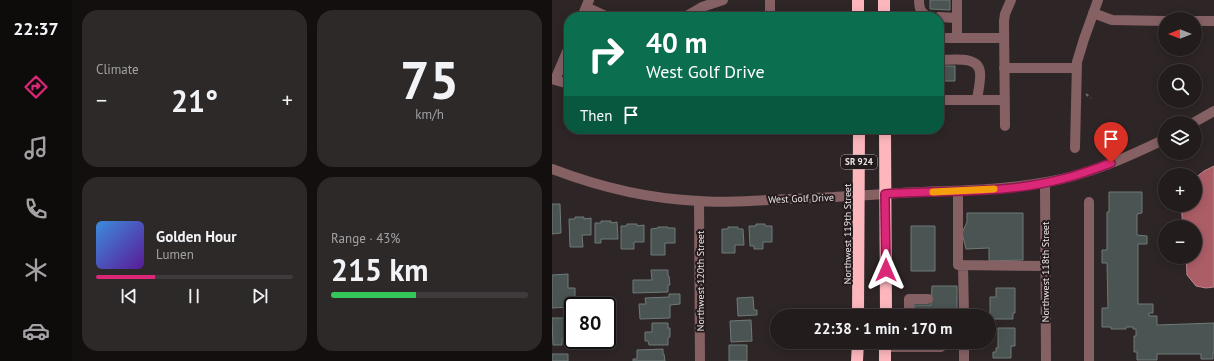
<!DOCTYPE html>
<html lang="en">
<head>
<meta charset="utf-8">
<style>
	:root { --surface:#221c1c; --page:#2e2929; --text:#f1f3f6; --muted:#a2a1a3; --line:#3f3a3b; --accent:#db2777 }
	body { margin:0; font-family:"PT Sans",sans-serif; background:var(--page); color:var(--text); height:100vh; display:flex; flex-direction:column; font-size:15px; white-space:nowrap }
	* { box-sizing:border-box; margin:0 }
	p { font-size:13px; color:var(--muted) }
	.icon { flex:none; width:22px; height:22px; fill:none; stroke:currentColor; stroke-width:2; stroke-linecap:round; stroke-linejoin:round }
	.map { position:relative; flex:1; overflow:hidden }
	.panel { display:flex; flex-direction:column; gap:10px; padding:10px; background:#130f0f; width:480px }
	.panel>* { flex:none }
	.banner { position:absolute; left:12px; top:12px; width:380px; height:122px; border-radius:16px; box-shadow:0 2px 10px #0003,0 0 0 1px var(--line); background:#0b6e4f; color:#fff; overflow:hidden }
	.needle { width:26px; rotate:270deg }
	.buttons { position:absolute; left:606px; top:12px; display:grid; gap:8px }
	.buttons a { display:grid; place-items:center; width:44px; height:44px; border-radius:50%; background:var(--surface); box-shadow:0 2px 10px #0003,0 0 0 1px var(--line); font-size:20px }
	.speed { position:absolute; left:12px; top:297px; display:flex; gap:8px; font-size:20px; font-weight:700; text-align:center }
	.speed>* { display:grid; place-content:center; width:52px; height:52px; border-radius:50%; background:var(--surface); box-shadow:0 2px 10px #0003,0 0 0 1px var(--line); line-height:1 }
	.speed .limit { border:2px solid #111; border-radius:6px; background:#fff; color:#111 }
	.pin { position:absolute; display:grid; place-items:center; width:34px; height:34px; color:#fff; margin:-41px -17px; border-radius:50% 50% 50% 0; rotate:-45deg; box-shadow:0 0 4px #0007 }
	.pin .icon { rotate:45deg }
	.me { position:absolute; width:44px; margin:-22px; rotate:0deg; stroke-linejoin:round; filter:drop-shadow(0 0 3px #0008) }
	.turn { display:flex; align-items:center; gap:14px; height:84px; padding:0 16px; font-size:18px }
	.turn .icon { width:52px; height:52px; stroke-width:2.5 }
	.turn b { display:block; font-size:28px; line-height:34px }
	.then { display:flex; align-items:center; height:38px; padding:0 16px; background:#0003; gap:8px; font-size:15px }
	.big { font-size:30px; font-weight:700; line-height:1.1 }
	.panel .widget { flex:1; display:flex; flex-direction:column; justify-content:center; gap:6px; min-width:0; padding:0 14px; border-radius:16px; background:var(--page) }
	.panel .dial { align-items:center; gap:0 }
	.dial b { font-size:52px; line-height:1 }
	.song { display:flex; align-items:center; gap:12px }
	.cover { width:48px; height:48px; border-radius:6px; background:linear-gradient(135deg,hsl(210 70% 55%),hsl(270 70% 35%)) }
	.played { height:4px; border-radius:2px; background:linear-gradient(90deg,var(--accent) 30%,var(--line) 30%) }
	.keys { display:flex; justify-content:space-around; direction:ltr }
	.heat { display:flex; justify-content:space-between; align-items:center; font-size:22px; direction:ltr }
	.charge { height:6px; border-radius:3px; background:linear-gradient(90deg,#34c759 43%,var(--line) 0) }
	.panel .tiles { flex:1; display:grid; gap:10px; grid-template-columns:repeat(2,1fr) }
	.trip { position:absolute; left:218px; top:309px; width:226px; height:40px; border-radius:20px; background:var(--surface); box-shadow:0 2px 10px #0003,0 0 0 1px var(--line); font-weight:700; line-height:40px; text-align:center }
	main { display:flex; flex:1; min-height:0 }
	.menu { display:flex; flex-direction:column; width:72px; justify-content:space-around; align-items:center; background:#0e0b0b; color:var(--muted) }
	.menu .icon { width:28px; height:28px }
	.menu .selected { color:var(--accent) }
	.menu b { font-size:18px; color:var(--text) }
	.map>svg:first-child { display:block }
	.water { fill:#ac5e67; stroke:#bf868d }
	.building { fill:#4a5452; stroke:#6f7a78 }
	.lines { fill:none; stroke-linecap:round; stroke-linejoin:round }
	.path { stroke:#716a6a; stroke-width:2; stroke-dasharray:3 3; stroke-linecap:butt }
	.minor { stroke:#856164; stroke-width:10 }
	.highway { stroke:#fcb7bd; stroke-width:12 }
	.route-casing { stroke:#8e194d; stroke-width:10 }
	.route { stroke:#db2777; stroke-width:7 }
	.slow { stroke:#f59e0b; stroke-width:7 }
	.labels { text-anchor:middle; stroke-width:4; stroke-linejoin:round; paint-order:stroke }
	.shield { fill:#241b1c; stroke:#afa8a9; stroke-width:1 }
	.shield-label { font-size:9px; font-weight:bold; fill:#ebe5e5 }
	.street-label { font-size:10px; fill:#ebe5e5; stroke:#241b1c }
</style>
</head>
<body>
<main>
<nav class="menu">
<b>22:37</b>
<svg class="icon selected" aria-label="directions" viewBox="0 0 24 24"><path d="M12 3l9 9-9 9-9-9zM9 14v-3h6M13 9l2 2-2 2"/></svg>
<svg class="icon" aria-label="music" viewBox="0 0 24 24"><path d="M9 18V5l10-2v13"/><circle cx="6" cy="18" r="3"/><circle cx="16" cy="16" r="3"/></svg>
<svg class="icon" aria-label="phone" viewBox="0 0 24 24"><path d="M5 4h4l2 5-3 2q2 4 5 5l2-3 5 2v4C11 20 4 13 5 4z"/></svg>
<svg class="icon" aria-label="climate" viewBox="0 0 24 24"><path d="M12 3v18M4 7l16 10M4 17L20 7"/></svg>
<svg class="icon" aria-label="car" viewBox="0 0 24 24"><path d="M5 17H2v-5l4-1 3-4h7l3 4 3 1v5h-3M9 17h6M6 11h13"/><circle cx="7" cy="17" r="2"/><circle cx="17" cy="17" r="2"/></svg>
</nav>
<section class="panel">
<div class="tiles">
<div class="widget"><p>Climate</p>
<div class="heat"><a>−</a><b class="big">21°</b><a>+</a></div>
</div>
<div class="widget dial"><b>75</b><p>km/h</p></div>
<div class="widget">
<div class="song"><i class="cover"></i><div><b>Golden Hour</b><p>Lumen</p></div></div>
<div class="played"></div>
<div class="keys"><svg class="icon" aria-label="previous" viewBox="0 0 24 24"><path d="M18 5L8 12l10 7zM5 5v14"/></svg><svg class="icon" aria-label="pause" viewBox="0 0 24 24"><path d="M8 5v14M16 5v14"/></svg><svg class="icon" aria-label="next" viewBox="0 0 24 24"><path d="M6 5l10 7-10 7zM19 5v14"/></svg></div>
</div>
<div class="widget"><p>Range · 43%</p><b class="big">215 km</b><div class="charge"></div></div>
</div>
</section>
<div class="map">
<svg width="662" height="361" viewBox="0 0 662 361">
	<rect width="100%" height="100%" fill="#2e2526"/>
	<path class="water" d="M662,166V287L654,288L644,286L635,275L634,257H643V227H631L629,205H643V178L652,171Z"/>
	<path class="building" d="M378,0H398V10L378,9Z
		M387,66H403V81H387Z
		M557,192H590V213L585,214V235L595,236V244H586V304H601V313H597V316H605V325L662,323V353H661V359H649V354H605V360H585V352H582V336H584V329H581V327H574V329H559V327H550V308H556L555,263H550V250H555V212H557Z
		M0,204H8L9,233L0,234Z
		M415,213H471V260L437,261V248L414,249L410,233L415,222Z
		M23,217H32V219L39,218V235H30L31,247H18L17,219H23Z
		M49,221H59V223L65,222L66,239H49V243H43V223H49Z
		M75,224H85V226L92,225V242H82V249H69V226H75Z
		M204,224H213V226H220V242H211V249H202V246H198L197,226H204Z
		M359,226H383V271H359Z
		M106,227H116V228H123V243H113V255H99V229L106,228Z
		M176,227H186V229H191L192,245H183V253H170V229H176Z
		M99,270H116V276H117L118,285H116V292L81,293V280H100Z
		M16,274V288H23V306H21V307L0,308V275Z
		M380,286H405V316H362V305H379Z
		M444,288H463V313H461V319H438V297H444Z
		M117,294H128V304L118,305V318L88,319L87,304H94L93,298L117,297Z
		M201,297L202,310H205V315L186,316L185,298Z
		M0,318H15L16,339H10V345H1Z
		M199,320L200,341L179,342L178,321Z
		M100,323H116V328H118V337L116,338V345H97L96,341H93V332H100Z
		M446,328H463V346H459V358H441V352H444V348H446Z
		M177,345H195V361H177Z
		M111,349V354H112L113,361H81V359H85V350Z
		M0,354H16V361H0Z"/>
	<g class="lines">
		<path class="path" d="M534,94L539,98"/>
		<path class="minor" d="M367,0C367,9 369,14 378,17
			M34,7L56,17
			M541,13L560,20L613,21
			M30,17L37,0
			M133,17L150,7L171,0
			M218,17V0
			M387,17L405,18
			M643,21H662
			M387,38H452
			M405,38V0
			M387,60C400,60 426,55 428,72C429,81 426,91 425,100
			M452,68H524
			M0,79L17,84
			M3,80L17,47
			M387,100H452
			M641,123L662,111
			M453,126L452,21L453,14L459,0
			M523,148L525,62L532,39L546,0
			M0,169C47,187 97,199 147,201C170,203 193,201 216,200C255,198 293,197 332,194C387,190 441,192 495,182C536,175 576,157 613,139
			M493,183L494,361
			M406,191V265L493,266
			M147,201L148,361
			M537,202V361
			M411,265L412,316
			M357,316V299H376
			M412,342V361
			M333,347H389"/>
		<path class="highway" d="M306,0V17
			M332,0V17
			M333,129L334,316
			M306,316L307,129
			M305,361L306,342
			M333,361V342"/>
	</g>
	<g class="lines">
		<defs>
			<path id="route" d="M334,270L333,194C391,190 454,194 510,179C527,175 543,169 559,163"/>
		</defs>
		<use href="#route" class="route-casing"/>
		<use href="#route" class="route"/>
		<path class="slow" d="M381,192L442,189"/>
	</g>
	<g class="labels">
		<rect class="shield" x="289" y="155" width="36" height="14" rx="3"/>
		<g class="shield-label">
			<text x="307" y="165">SR 924</text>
		</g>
		<g class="street-label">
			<text transform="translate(249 198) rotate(-2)" y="4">West Golf Drive</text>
			<text transform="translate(295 234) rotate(-90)" y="4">Northwest 119th Street</text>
			<text transform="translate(493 272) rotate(-90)" y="4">Northwest 118th Street</text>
			<text transform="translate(148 281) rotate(-90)" y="4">Northwest 120th Street</text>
		</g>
	</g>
</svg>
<div class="buttons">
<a><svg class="needle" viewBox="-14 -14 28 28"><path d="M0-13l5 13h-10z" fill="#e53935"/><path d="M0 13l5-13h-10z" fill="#a2a1a3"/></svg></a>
<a><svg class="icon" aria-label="search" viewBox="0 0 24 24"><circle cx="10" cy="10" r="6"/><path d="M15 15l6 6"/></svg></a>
<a><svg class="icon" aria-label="layers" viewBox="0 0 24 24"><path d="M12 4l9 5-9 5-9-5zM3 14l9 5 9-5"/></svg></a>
<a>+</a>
<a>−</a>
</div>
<div class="speed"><div class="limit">80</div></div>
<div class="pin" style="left:559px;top:163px;background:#d93025"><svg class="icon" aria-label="arrive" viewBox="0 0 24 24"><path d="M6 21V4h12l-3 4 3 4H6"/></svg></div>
<svg class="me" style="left:334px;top:270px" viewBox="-20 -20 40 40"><path d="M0-17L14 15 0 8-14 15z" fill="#db2777" stroke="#fff" stroke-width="4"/></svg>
<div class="trip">22:38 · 1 min · 170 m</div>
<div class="banner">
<div class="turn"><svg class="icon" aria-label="right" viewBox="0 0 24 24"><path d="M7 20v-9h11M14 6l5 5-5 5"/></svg><div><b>40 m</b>West Golf Drive</div></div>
<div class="then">Then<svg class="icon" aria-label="arrive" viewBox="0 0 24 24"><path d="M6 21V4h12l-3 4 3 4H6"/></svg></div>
</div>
</div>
</main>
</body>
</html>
